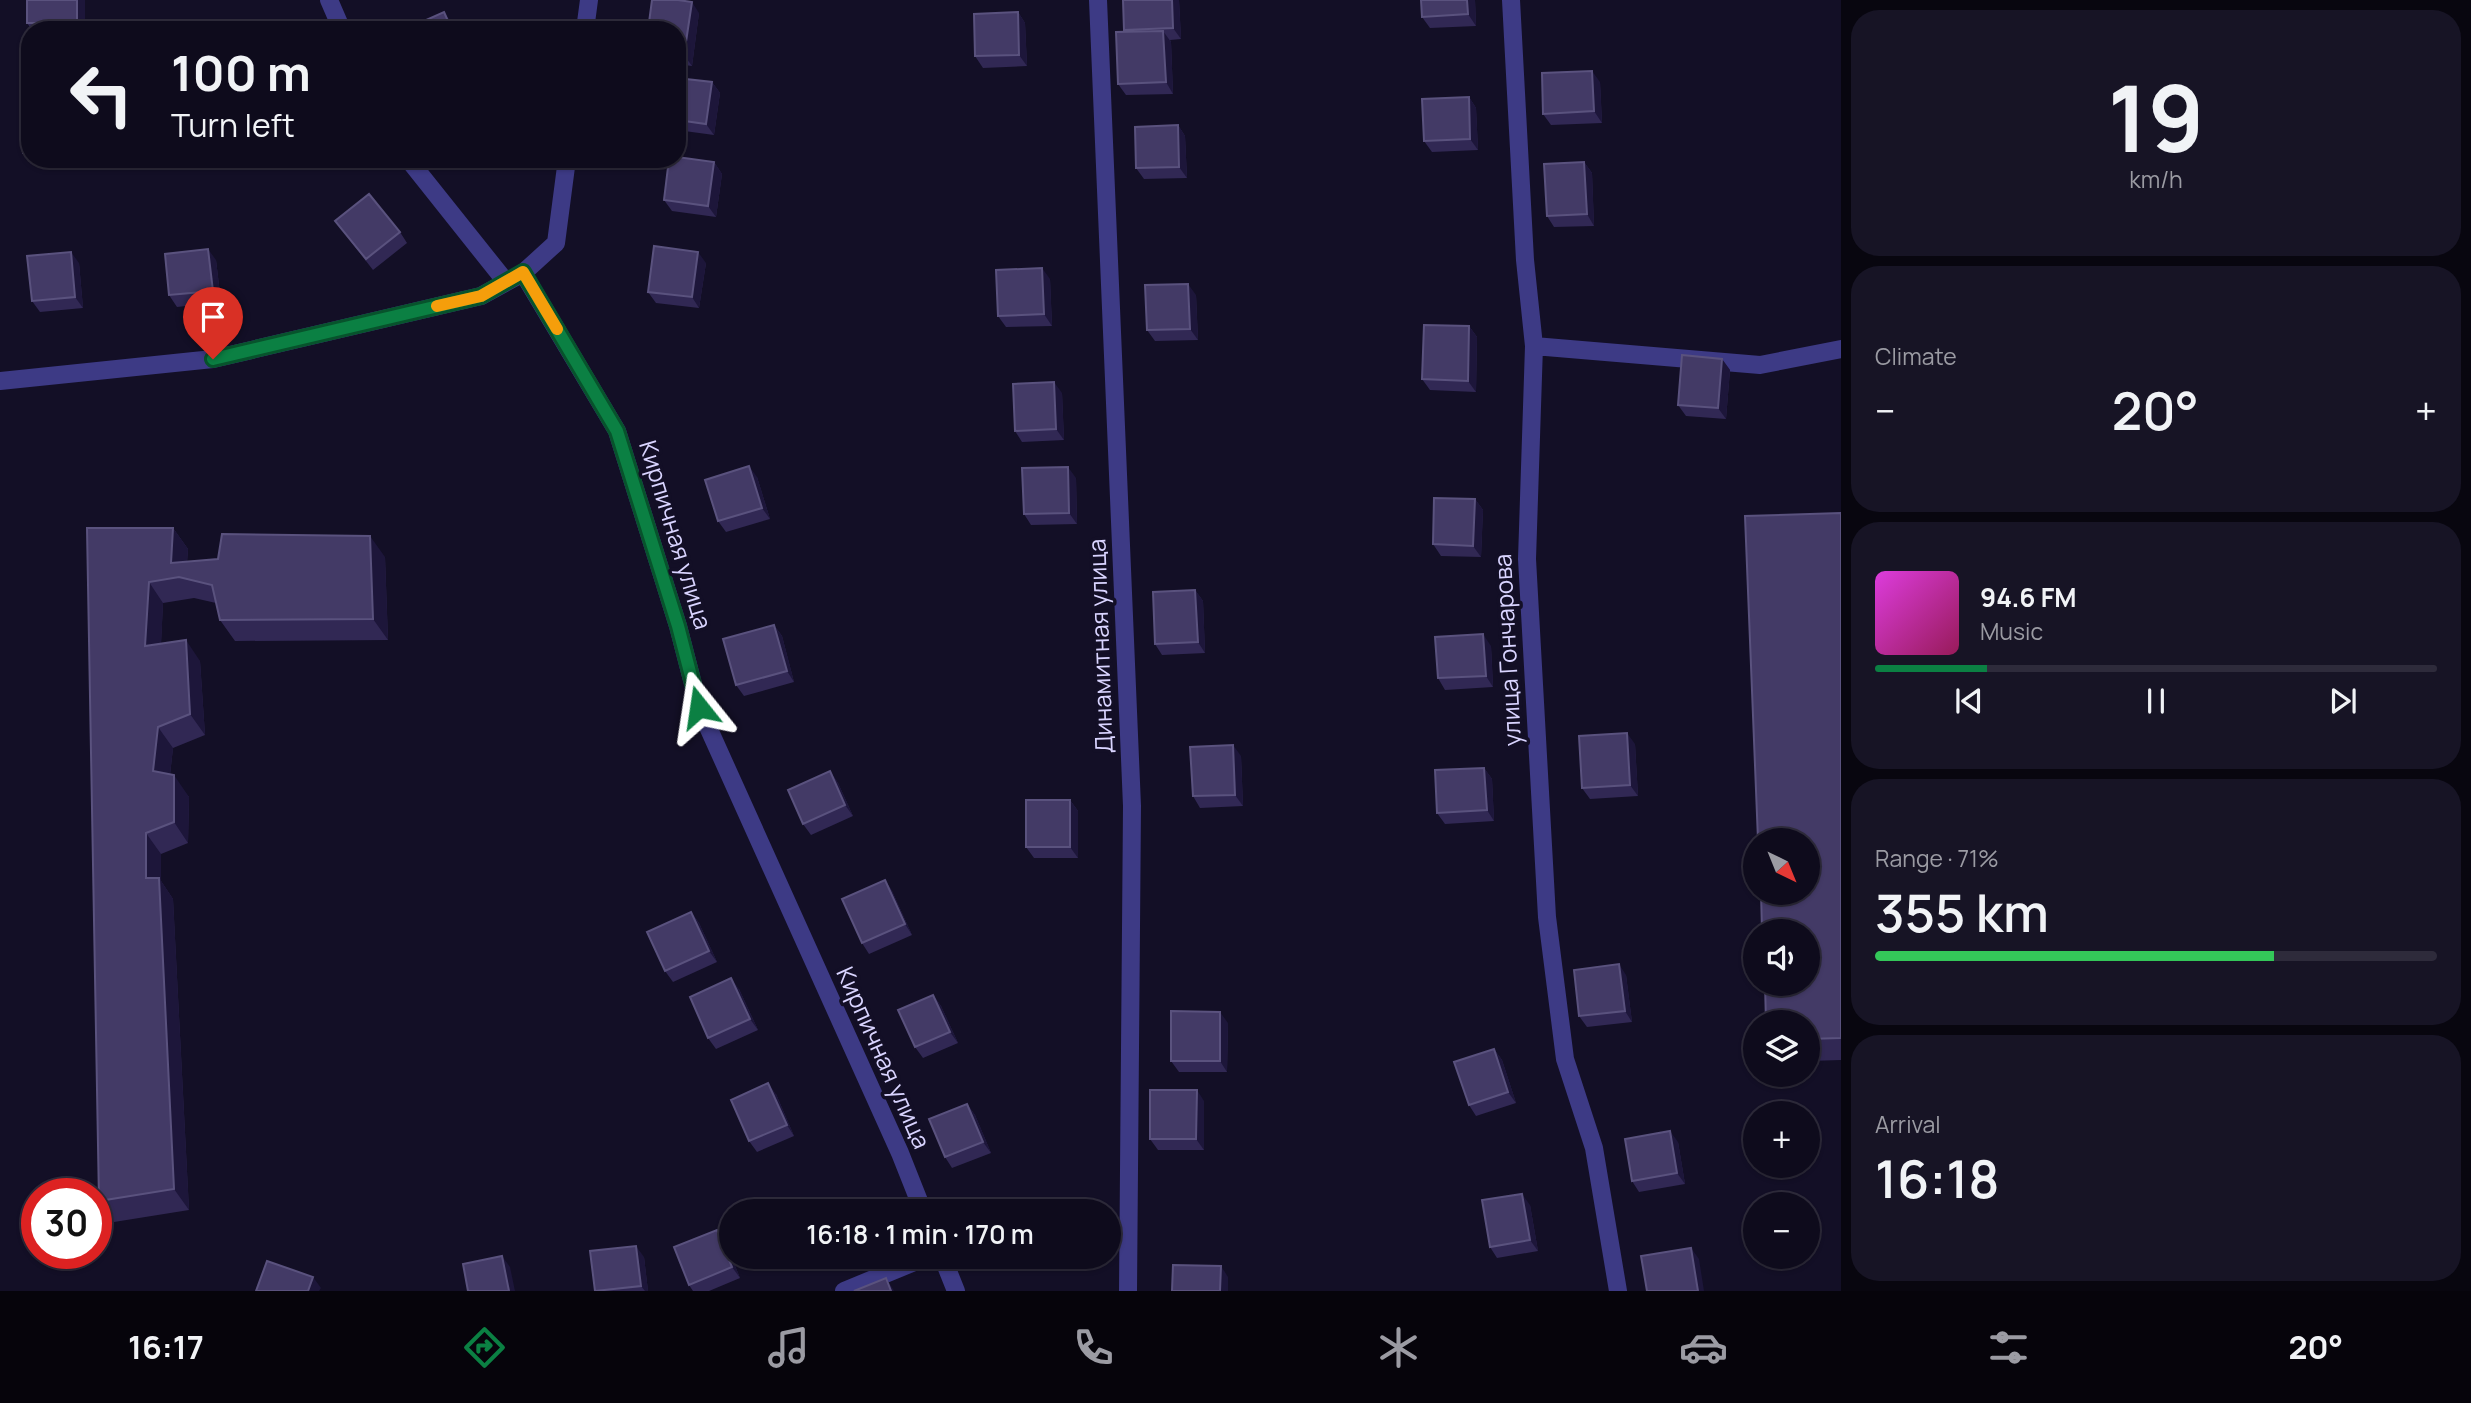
<!DOCTYPE html>
<html lang="en">
<head>
<meta charset="utf-8">
<style>
	:root { --surface:#0e0b1c; --page:#171425; --text:#f1f3f6; --muted:#9b9ba3; --line:#2e2b3b; --accent:#0b8043 }
	body { margin:0; font-family:Manrope,sans-serif; background:var(--page); color:var(--text); height:100vh; display:flex; flex-direction:column; font-size:26px; white-space:nowrap }
	* { box-sizing:border-box; margin:0 }
	p { font-size:23px; color:var(--muted) }
	.icon { flex:none; width:38px; height:38px; fill:none; stroke:currentColor; stroke-width:2; stroke-linecap:round; stroke-linejoin:round }
	.map { position:relative; flex:1; overflow:hidden }
	.details { display:flex; flex-direction:column; gap:10px; padding:10px; background:#08060f; width:630px }
	.details>* { flex:none }
	.banner { position:absolute; left:21px; top:21px; width:665px; height:147px; border-radius:28px; box-shadow:0 2px 5px #0004,0 0 0 2px var(--line); background:#0e0b1c; color:var(--text); overflow:hidden }
	.needle { width:46px; rotate:137deg }
	.fabs { position:absolute; left:1743px; top:828px; display:grid; gap:14px }
	.fabs a { display:grid; place-items:center; width:77px; height:77px; border-radius:50%; background:var(--surface); box-shadow:0 2px 5px #0004,0 0 0 2px var(--line); font-size:35px }
	.speed { position:absolute; left:21px; top:1178px; display:flex; gap:14px; font-size:35px; font-weight:700; text-align:center }
	.speed>* { display:grid; place-content:center; width:91px; height:91px; border-radius:50%; background:var(--surface); box-shadow:0 2px 5px #0004,0 0 0 2px var(--line); line-height:1 }
	.speed .limit { border:10px solid #d22; background:#fff; color:#111 }
	.pin { position:absolute; display:grid; place-items:center; width:60px; height:60px; color:#fff; margin:-72px -30px; border-radius:50% 50% 50% 0; rotate:-45deg; box-shadow:0 0 7px #0007 }
	.pin .icon { rotate:45deg }
	.me { position:absolute; width:77px; margin:-38px; rotate:345deg; stroke-linejoin:round; filter:drop-shadow(0 0 5px #0008) }
	.turn { display:flex; align-items:center; gap:24px; height:147px; padding:0 35px; font-size:32px }
	.turn .icon { width:91px; height:91px; stroke-width:2.5 }
	.turn b { display:block; font-size:49px; line-height:60px }
	.big { font-size:52px; font-weight:600; line-height:1.1 }
	.details .tile { flex:1; display:flex; flex-direction:column; justify-content:center; gap:10px; min-width:0; padding:0 24px; border-radius:28px; background:var(--page) }
	.details .dial { align-items:center; gap:0 }
	.dial b { font-size:91px; line-height:1 }
	.song { display:flex; align-items:center; gap:21px }
	.cover { width:84px; height:84px; border-radius:10px; background:linear-gradient(135deg,hsl(300 70% 55%),hsl(330 70% 35%)) }
	.played { height:7px; border-radius:4px; background:linear-gradient(90deg,var(--accent) 20%,var(--line) 20%) }
	.keys { display:flex; justify-content:space-around; direction:ltr }
	.heat { display:flex; justify-content:space-between; align-items:center; font-size:38px; direction:ltr }
	.charge { height:10px; border-radius:5px; background:linear-gradient(90deg,#34c759 71%,var(--line) 0) }
	.trip { position:absolute; left:719px; top:1199px; width:402px; height:70px; border-radius:35px; background:var(--surface); box-shadow:0 2px 5px #0004,0 0 0 2px var(--line); font-weight:600; line-height:70px; text-align:center }
	.tabs { display:flex; height:112px; justify-content:space-around; align-items:center; background:#06040b; color:var(--muted) }
	.tabs .icon { width:49px; height:49px }
	.tabs .current { color:var(--accent) }
	.tabs b { font-size:32px; color:var(--text) }
	main { display:flex; flex:1; min-height:0 }
	.map>svg:first-child { display:block }
	.lines { fill:none; stroke-linecap:round; stroke-linejoin:round }
	.minor { stroke:#3d3a85; stroke-width:18 }
	.wall { fill:#312854 }
	.shaded-wall { fill:#1d163a }
	.building { fill:#433a66; stroke:#5a527e; stroke-width:2 }
	.route-casing { stroke:#07532c; stroke-width:18 }
	.route { stroke:#0b8043; stroke-width:12 }
	.slow { stroke:#f59e0b; stroke-width:12 }
	.labels { text-anchor:middle; stroke-width:7; stroke-linejoin:round; paint-order:stroke }
	.street-label { font-size:24px; fill:#d9d4ff; stroke:#130f26 }
</style>
</head>
<body>
<main>
<div class="map">
<svg width="1841" height="1291" viewBox="0 0 1841 1291">
	<rect width="100%" height="100%" fill="#130f26"/>
	<g class="lines">
		<path class="minor" d="M329,0L342,30
			M1098,0L1132,806L1128,1291
			M1511,0L1525,260L1534,346L1527,559L1547,917L1565,1059L1594,1148L1618,1291
			M585,30L589,0
			M408,159L506,282
			M523,273L617,431L678,626L699,707L900,1153L923,1211
			M1534,346L1760,365L1841,349
			M0,381L213,359L481,296L523,273L556,243L567,159
			M942,1256L956,1291
			M844,1291L929,1256"/>
	</g>
	<path class="wall" d="M85,0V30H32L27,23Z
		M1179,0L1181,39L1170,40L1171,42L1173,94L1126,95L1118,84L1125,32L1124,30Z
		M1421,0H1475L1476,26L1430,28L1422,17Z
		M1018,12L1025,23L1027,66L983,68L975,56Z
		M699,13L692,66L677,64V30Z
		M677,78L712,82L720,93L714,135L677,130Z
		M1600,82L1602,123L1551,125L1543,114Z
		M1469,97L1476,108L1478,150L1432,152L1424,141Z
		M30,104V159H75V164H31L23,153Z
		M1178,125L1185,136L1187,178L1144,179L1136,168Z
		M714,162L722,174L716,217L672,211L664,200Z
		M1584,162L1592,173L1594,226L1554,227L1547,216Z
		M335,221L400,232L407,243L373,270Z
		M216,260L221,302L177,307L169,295Z
		M79,263L83,308L40,312L32,301Z
		M706,263L699,308L656,303L648,292Z
		M1050,279L1052,326L1006,327L998,316Z
		M1196,295L1198,340L1155,341L1147,330Z
		M1469,326L1477,337L1476,392L1430,390L1422,379Z
		M1722,359L1730,370L1726,419L1686,416L1678,405Z
		M1062,393L1064,440L1022,442L1015,431Z
		M757,477L770,519L726,532L718,521Z
		M1076,478L1077,524L1031,525L1024,514Z
		M1475,499L1483,510L1481,557L1441,556L1433,544Z
		M1841,513V1060L1808,1061V1022Z
		M87,528H173L188,549L187,562L385,557L388,640L235,641L220,620L216,603L194,598L163,603L161,643L200,661L205,735L173,748L170,775L189,797L188,843L161,854V881L173,899L189,1210L114,1222L99,1201Z
		M1195,590L1203,601L1205,653L1162,655L1155,644Z
		M774,625L782,636L794,682L744,696L736,685Z
		M1491,646L1493,687L1445,690L1438,678Z
		M1635,744L1638,796L1590,799L1582,788Z
		M1241,756L1243,806L1200,808L1193,796Z
		M1484,768L1492,779L1494,821L1445,824L1437,813Z
		M830,771L838,783L853,816L811,835L803,824Z
		M1070,800L1078,811V858H1034L1026,847Z
		M885,880L892,891L912,935L869,954L862,943Z
		M691,912L699,923L717,962L673,982L665,971Z
		M1626,975L1632,1022L1587,1027L1579,1016Z
		M739,989L758,1030L716,1049L708,1038Z
		M933,995L941,1006L958,1043L923,1058L915,1047Z
		M1228,1023L1227,1072H1179L1171,1061Z
		M1494,1049L1502,1060L1516,1103L1476,1116L1469,1105Z
		M776,1094L794,1136L757,1152L749,1141Z
		M1204,1101V1150H1158L1150,1139Z
		M967,1104L975,1115L991,1153L952,1168L945,1157Z
		M1678,1142L1685,1184L1639,1192L1632,1181Z
		M1530,1205L1538,1251L1497,1258L1490,1247Z
		M725,1241L740,1278L709,1291H693L689,1285Z
		M644,1257L648,1291H595Z"/>
	<path class="shaded-wall" d="M77,0H85V30H82L77,23Z
		M1172,0H1179L1181,39L1173,28Z
		M1467,0H1475L1476,26L1468,14Z
		M692,2L699,13L692,66L684,55Z
		M444,12L452,23L455,30H452Z
		M1018,12L1025,23L1027,66L1019,55Z
		M1163,31L1171,42L1173,94L1166,82Z
		M1592,71L1600,82L1602,123L1594,111Z
		M712,82L720,93L714,135L706,124Z
		M1469,97L1476,108L1478,150L1470,139Z
		M1178,125L1185,136L1187,178L1179,167Z
		M714,162L722,174L716,217L708,206Z
		M1584,162L1592,173L1594,226L1587,214Z
		M208,249L216,260L221,302L213,291Z
		M71,252L79,263L83,308L75,297Z
		M698,252L706,263L699,308L692,297Z
		M1042,268L1050,279L1052,326L1044,314Z
		M1188,284L1196,295L1198,340L1190,329Z
		M1469,326L1477,337L1476,392L1468,381Z
		M1722,359L1730,370L1726,419L1718,408Z
		M1054,382L1062,393L1064,440L1056,429Z
		M749,466L757,477L770,519L762,508Z
		M1068,467L1076,478L1077,524L1069,513Z
		M1475,499L1483,510L1481,557L1473,546Z
		M173,528L188,549L186,578L171,563Z
		M370,536L385,557L388,640L373,619Z
		M149,582L163,603L160,667L145,646Z
		M1195,590L1203,601L1205,653L1198,642Z
		M774,625L782,636L794,682L787,671Z
		M1483,634L1491,646L1493,687L1486,676Z
		M186,640L200,661L205,735L190,714Z
		M158,727L173,748L168,793L153,771Z
		M1627,733L1635,744L1638,796L1630,785Z
		M1233,745L1241,756L1243,806L1235,795Z
		M1484,768L1492,779L1494,821L1487,810Z
		M830,771L838,783L853,816L845,805Z
		M174,775L189,797L188,843L174,822Z
		M1070,800L1078,811V858L1070,847Z
		M146,833L161,854V881L173,899L189,1210L174,1189L146,878Z
		M885,880L892,891L912,935L905,924Z
		M691,912L699,923L717,962L709,951Z
		M1619,964L1626,975L1632,1022L1625,1011Z
		M731,978L739,989L758,1030L750,1019Z
		M933,995L941,1006L958,1043L950,1032Z
		M1220,1012L1228,1023L1227,1072L1220,1061Z
		M1494,1049L1502,1060L1516,1103L1508,1092Z
		M768,1083L776,1094L794,1136L787,1125Z
		M1197,1090L1204,1101V1150L1196,1139Z
		M967,1104L975,1115L991,1153L983,1142Z
		M1670,1131L1678,1142L1685,1184L1677,1173Z
		M1522,1194L1530,1205L1538,1251L1530,1240Z
		M717,1230L725,1241L740,1278L732,1267Z
		M636,1246L644,1257L648,1291H645L641,1286Z
		M1691,1248L1699,1259L1704,1291H1698Z
		M502,1256L510,1267L515,1291H509Z
		M1221,1266L1228,1277V1291H1220Z
		M313,1277L321,1288L319,1291H308Z
		M886,1278L893,1289L894,1291H891Z"/>
	<path class="building" d="M27,0H77V23H27Z
		M652,0H678L692,2L684,55L677,54V30H648Z
		M1123,0H1172L1173,28L1124,30Z
		M1421,0H1467L1468,14L1422,17Z
		M444,12L452,30H406V29Z
		M1018,12L1019,55L975,56L974,14Z
		M1163,31L1166,82L1118,84L1116,32Z
		M1592,71L1594,111L1543,114L1542,73Z
		M677,78L712,82L706,124L677,120Z
		M1469,97L1470,139L1424,141L1422,99Z
		M23,104H30V153H23Z
		M1178,125L1179,167L1136,168L1135,127Z
		M677,157L714,162L708,206L664,200L669,159H677Z
		M1584,162L1587,214L1547,216L1544,164Z
		M369,194L400,232L366,259L335,221Z
		M654,246L698,252L692,297L648,292Z
		M208,249L213,291L169,295L165,254Z
		M71,252L75,297L32,301L27,256Z
		M1042,268L1044,314L998,316L996,270Z
		M1188,284L1190,329L1147,330L1145,285Z
		M1424,325L1469,326L1468,381L1422,379Z
		M1682,355L1722,359L1718,408L1678,405Z
		M1054,382L1056,429L1015,431L1013,384Z
		M749,466L762,508L718,521L705,480Z
		M1068,467L1069,513L1024,514L1022,468Z
		M1434,498L1475,499L1473,546L1433,544Z
		M1841,513V1038L1808,1039V1022H1766L1765,984H1808V931H1762L1761,892H1808V840H1758L1745,516Z
		M87,528H173L171,563L218,559L222,534L370,536L373,619L220,620L212,585L179,577L149,582L145,646L186,640L190,714L158,727L153,771L174,775V822L146,833V878H159L174,1189L99,1201Z
		M1195,590L1198,642L1155,644L1153,592Z
		M774,625L787,671L736,685L723,639Z
		M1483,634L1486,676L1438,678L1435,637Z
		M1627,733L1630,785L1582,788L1579,736Z
		M1233,745L1235,795L1193,796L1190,747Z
		M1484,768L1487,810L1437,813L1435,770Z
		M830,771L845,805L803,824L788,790Z
		M1026,800H1070V847H1026Z
		M885,880L905,924L862,943L842,899Z
		M691,912L709,951L665,971L647,932Z
		M1619,964L1625,1011L1579,1016L1574,970Z
		M731,978L750,1019L708,1038L690,997Z
		M933,995L950,1032L915,1047L898,1010Z
		M1171,1011L1220,1012V1061H1171Z
		M1494,1049L1508,1092L1469,1105L1454,1062Z
		M768,1083L787,1125L749,1141L731,1100Z
		M1150,1090H1197L1196,1139H1150Z
		M967,1104L983,1142L945,1157L929,1119Z
		M1670,1131L1677,1173L1632,1181L1625,1139Z
		M1522,1194L1530,1240L1490,1247L1482,1200Z
		M717,1230L732,1267L689,1285L674,1247Z
		M636,1246L641,1286L595,1291L590,1251Z
		M1691,1248L1698,1291H1647L1641,1256Z
		M502,1256L509,1291H468L463,1264Z
		M267,1261L313,1277L308,1291H256Z
		M1173,1265L1221,1266L1220,1291H1172Z
		M886,1278L891,1291H854Z"/>
	<g class="lines">
		<defs>
			<path id="route" d="M213,359L481,296L523,272L617,431L678,626L699,707"/>
		</defs>
		<use href="#route" class="route-casing"/>
		<use href="#route" class="route"/>
		<path class="slow" d="M437,306L481,296L523,272L557,329"/>
	</g>
	<g class="labels">
		<g class="street-label">
			<text transform="translate(675 535) rotate(73)" y="8">Кирпичная улица</text>
			<text transform="translate(1101 646) rotate(-92)" y="8">Динамитная улица</text>
			<text transform="translate(1508 650) rotate(-93)" y="8">улица Гончарова</text>
			<text transform="translate(883 1058) rotate(66)" y="8">Кирпичная улица</text>
		</g>
	</g>
</svg>
<div class="fabs">
<a><svg class="needle" viewBox="-14 -14 28 28"><path d="M0-13l5 13h-10z" fill="#e53935"/><path d="M0 13l5-13h-10z" fill="#9b9ba3"/></svg></a>
<a><svg class="icon" aria-label="sound" viewBox="0 0 24 24"><path d="M4 9h4l5-4v14l-5-4H4zM17 9q2 3 0 6"/></svg></a>
<a><svg class="icon" aria-label="layers" viewBox="0 0 24 24"><path d="M12 4l9 5-9 5-9-5zM3 14l9 5 9-5"/></svg></a>
<a>+</a>
<a>−</a>
</div>
<div class="speed"><div class="limit">30</div></div>
<div class="pin" style="left:213px;top:359px;background:#d93025"><svg class="icon" aria-label="arrive" viewBox="0 0 24 24"><path d="M6 21V4h12l-3 4 3 4H6"/></svg></div>
<svg class="me" style="left:699px;top:707px" viewBox="-20 -20 40 40"><path d="M0-17L14 15 0 8-14 15z" fill="#0b8043" stroke="#fff" stroke-width="4"/></svg>
<div class="trip">16:18 · 1 min · 170 m</div>
<div class="banner">
<div class="turn"><svg class="icon" aria-label="left" viewBox="0 0 24 24"><path d="M17 20v-9H6M10 6l-5 5 5 5"/></svg><div><b>100 m</b>Turn left</div></div>
</div>
</div>
<section class="details">
<div class="tile dial"><b>19</b><p>km/h</p></div>
<div class="tile"><p>Climate</p>
<div class="heat"><a>−</a><b class="big">20°</b><a>+</a></div>
</div>
<div class="tile">
<div class="song"><i class="cover"></i><div><b>94.6 FM</b><p>Music</p></div></div>
<div class="played"></div>
<div class="keys"><svg class="icon" aria-label="previous" viewBox="0 0 24 24"><path d="M18 5L8 12l10 7zM5 5v14"/></svg><svg class="icon" aria-label="pause" viewBox="0 0 24 24"><path d="M8 5v14M16 5v14"/></svg><svg class="icon" aria-label="next" viewBox="0 0 24 24"><path d="M6 5l10 7-10 7zM19 5v14"/></svg></div>
</div>
<div class="tile"><p>Range · 71%</p><b class="big">355 km</b><div class="charge"></div></div>
<div class="tile"><p>Arrival</p><b class="big">16:18</b></div>
</section>
</main>
<nav class="tabs">
<b>16:17</b>
<svg class="icon current" aria-label="directions" viewBox="0 0 24 24"><path d="M12 3l9 9-9 9-9-9zM9 14v-3h6M13 9l2 2-2 2"/></svg>
<svg class="icon" aria-label="music" viewBox="0 0 24 24"><path d="M9 18V5l10-2v13"/><circle cx="6" cy="18" r="3"/><circle cx="16" cy="16" r="3"/></svg>
<svg class="icon" aria-label="phone" viewBox="0 0 24 24"><path d="M5 4h4l2 5-3 2q2 4 5 5l2-3 5 2v4C11 20 4 13 5 4z"/></svg>
<svg class="icon" aria-label="climate" viewBox="0 0 24 24"><path d="M12 3v18M4 7l16 10M4 17L20 7"/></svg>
<svg class="icon" aria-label="car" viewBox="0 0 24 24"><path d="M5 17H2v-5l4-1 3-4h7l3 4 3 1v5h-3M9 17h6M6 11h13"/><circle cx="7" cy="17" r="2"/><circle cx="17" cy="17" r="2"/></svg>
<svg class="icon" aria-label="filters" viewBox="0 0 24 24"><path d="M4 7h16M4 17h16"/><circle cx="9" cy="7" r="2"/><circle cx="15" cy="17" r="2"/></svg>
<b>20°</b>
</nav>
</body>
</html>
